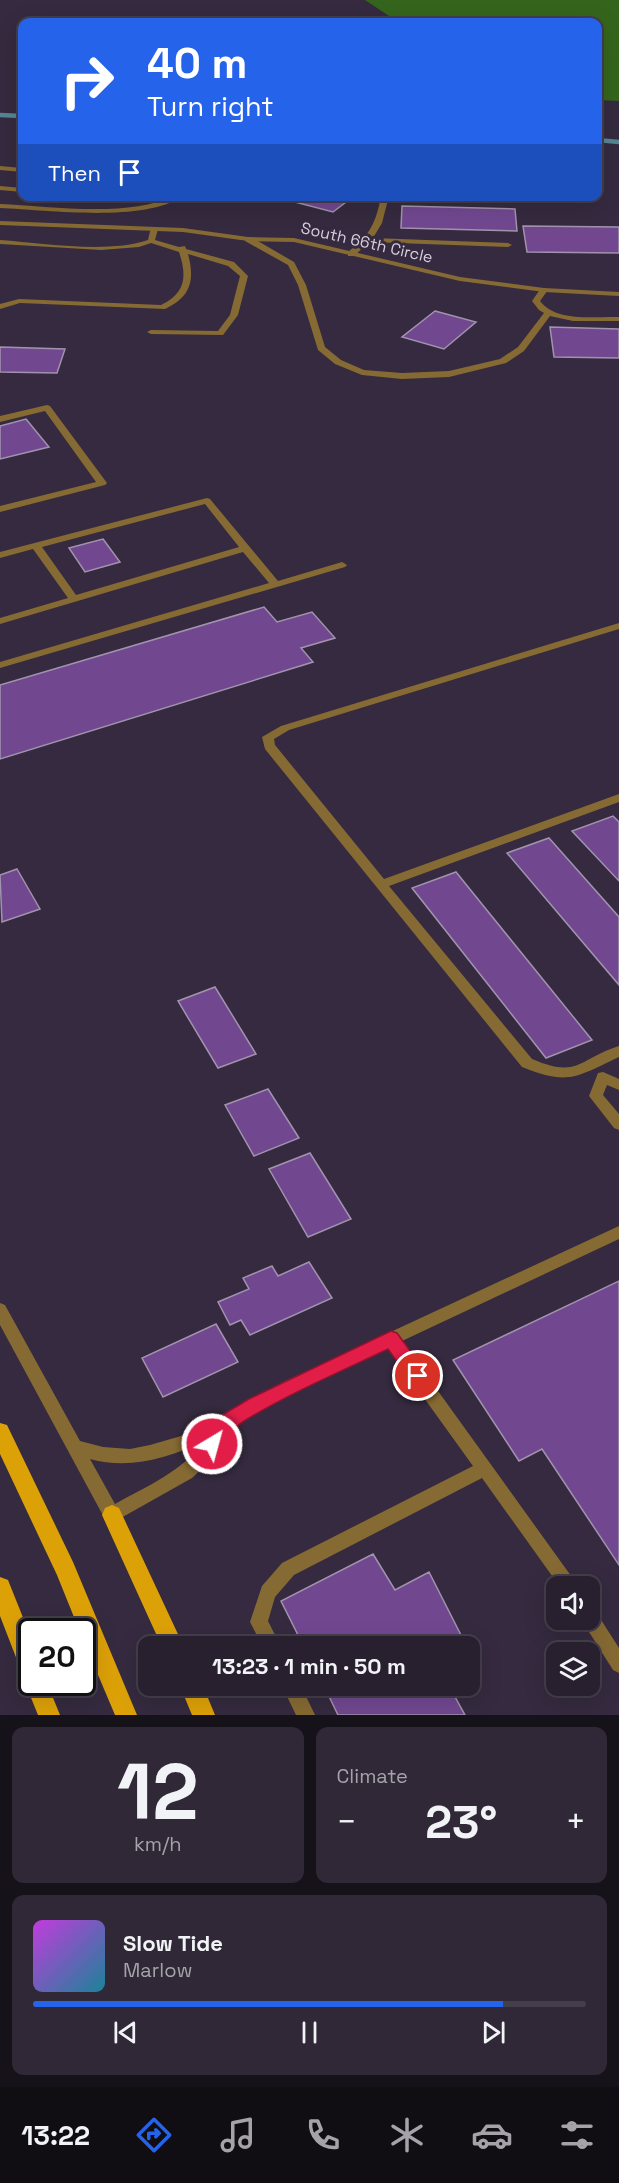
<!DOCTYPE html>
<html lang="en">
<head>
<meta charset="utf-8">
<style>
	:root { --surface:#28202f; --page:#302837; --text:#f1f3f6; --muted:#a5a3aa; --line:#443e4b; --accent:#2563eb }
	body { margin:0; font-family:"Space Grotesk",sans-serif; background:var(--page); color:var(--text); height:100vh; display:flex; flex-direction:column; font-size:22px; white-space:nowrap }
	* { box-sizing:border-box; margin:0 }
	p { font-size:20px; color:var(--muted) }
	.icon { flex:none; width:33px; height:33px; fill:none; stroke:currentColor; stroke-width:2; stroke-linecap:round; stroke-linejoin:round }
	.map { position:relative; height:1715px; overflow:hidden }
	.panel { display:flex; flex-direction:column; gap:12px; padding:12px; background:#16121a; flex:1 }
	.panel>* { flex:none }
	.guide { position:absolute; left:18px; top:18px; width:584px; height:183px; border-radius:12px; box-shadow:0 6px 24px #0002,0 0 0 2px var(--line); background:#2563eb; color:#fff; overflow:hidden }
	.controls { position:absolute; left:546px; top:1576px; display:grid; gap:12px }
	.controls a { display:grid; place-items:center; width:54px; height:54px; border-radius:12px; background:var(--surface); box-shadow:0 6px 24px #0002,0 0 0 2px var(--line); font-size:30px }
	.speed { position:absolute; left:18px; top:1618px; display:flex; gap:12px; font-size:30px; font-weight:700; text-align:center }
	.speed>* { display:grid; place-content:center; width:78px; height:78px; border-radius:50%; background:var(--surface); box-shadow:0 6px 24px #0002,0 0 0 2px var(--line); line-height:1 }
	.speed .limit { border:3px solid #111; border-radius:9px; background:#fff; color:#111 }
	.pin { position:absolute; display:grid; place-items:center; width:51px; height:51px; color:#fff; margin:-26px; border:3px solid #fff; border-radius:50%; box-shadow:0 2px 6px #0007 }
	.me { position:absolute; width:66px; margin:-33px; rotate:37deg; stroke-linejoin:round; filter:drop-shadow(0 0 4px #0008) }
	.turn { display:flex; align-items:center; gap:21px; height:126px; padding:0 30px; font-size:27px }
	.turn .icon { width:78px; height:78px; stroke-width:2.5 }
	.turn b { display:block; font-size:42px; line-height:51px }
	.then { display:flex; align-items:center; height:57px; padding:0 30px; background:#0003; gap:12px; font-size:22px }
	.big { font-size:45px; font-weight:600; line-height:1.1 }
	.panel .widget { flex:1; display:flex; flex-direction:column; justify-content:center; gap:9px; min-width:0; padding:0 21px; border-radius:12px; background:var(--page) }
	.panel .dial { align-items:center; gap:0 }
	.dial b { font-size:78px; line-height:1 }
	.song { display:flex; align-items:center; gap:18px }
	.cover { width:72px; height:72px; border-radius:9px; background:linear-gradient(135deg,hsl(290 70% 55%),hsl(190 70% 35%)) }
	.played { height:6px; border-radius:3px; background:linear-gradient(90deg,var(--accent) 85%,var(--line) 85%) }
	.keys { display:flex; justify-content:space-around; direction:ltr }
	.heat { display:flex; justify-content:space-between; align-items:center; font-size:33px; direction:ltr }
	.panel .tiles { flex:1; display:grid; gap:12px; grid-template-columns:1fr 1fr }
	.widget:last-child { grid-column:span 2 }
	.trip { position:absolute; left:138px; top:1636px; width:342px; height:60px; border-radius:12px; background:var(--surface); box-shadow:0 6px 24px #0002,0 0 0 2px var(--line); font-weight:600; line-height:60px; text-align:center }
	.tabs { display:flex; height:96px; justify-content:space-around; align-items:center; background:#100d13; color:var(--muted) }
	.tabs .icon { width:42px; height:42px }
	.tabs .selected { color:var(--accent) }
	.tabs b { font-size:27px; color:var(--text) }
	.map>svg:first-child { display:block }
	.green { fill:#35651c }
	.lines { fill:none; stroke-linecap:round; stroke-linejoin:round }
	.stream { stroke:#558694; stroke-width:4.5 }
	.building { fill:#714890; stroke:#a193ad; stroke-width:1.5 }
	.lane { fill:#866a33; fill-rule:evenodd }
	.street { fill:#866a33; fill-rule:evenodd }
	.primary { fill:#dda108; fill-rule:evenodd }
	.route { fill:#e11d48; stroke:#92132f; stroke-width:1.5 }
	.labels { text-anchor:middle; stroke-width:6; stroke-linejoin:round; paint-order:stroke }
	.far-street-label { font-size:16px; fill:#d6cfdd; stroke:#352a3f }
</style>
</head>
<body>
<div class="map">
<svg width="619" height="1715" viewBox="0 0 619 1715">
	<rect width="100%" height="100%" fill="#352a3f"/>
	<path class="green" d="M365,0H619V101L597,100V22H398Z"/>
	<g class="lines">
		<path class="stream" d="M0,115L22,116
			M597,140L619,142"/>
	</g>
	<path class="building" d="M272,196H354L333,212Z
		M402,206L515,209L517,231L401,228Z
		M523,226L619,227V253L527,252Z
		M435,311L476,322L444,349L402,337Z
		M550,327L619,329V358L554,357Z
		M0,347L65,349L57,373L0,372Z
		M26,419L49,447L0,459V426Z
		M103,539L120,562L85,572L69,548Z
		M264,607L277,622L312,612L335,638L301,648L313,662L0,759V685Z
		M613,816L619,822V881L572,831Z
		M549,838L619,917V985L507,853Z
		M17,869L40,909L2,922L0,875Z
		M456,872L592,1040L546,1058L412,888Z
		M215,987L256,1054L218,1068L178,1001Z
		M268,1089L299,1138L254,1156L225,1105Z
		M310,1153L351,1219L308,1237L269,1169Z
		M309,1262L332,1298L250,1335L241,1320L230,1325L218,1302L249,1289L243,1278L272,1266L278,1276Z
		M619,1281V1565L542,1449L519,1461L453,1360Z
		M216,1324L238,1362L163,1397L142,1358Z
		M373,1554L395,1590L429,1572L467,1647H304L281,1601Z
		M324,1686H449L465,1715H338Z"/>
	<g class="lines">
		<path class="lane" d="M0,166L22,168V172L0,170Z
			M0,186L22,188V192L0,190Z
			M173,196H183C144,223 48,210 0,208V204C48,206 130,218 173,196Z
			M381,196H389L382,223L373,238L508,243L512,245L508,247L369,242L354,256H348V252C370,235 376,223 381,196Z
			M151,227L158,229L155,240L179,247L185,246L186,249L234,262L248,276L238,315L223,335L151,334L147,332L151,330L218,331L230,315L240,276L228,266L188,254C195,280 191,297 165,309L20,303L0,309V304L19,299L161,305C186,293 187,276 179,252L151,243L139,247L101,250L0,244V240C43,243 107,254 148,240Z
			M245,237H251L294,262L306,285L325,347L341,360L364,370L402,373L449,371L500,359L518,347L544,313L539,310L532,301L541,288H544L548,290L540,301C557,323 595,316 619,317V321H573L550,316L524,351L506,363L449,377L402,379L362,375L335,364L318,350L298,285L288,265L245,241Z
			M47,405L50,406L107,483L105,485L0,512V506L96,482L45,411L0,422V416Z
			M207,498L210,499L278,581L342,562L347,565L345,567L0,668V662L269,583L243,552L0,624V618L68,598L33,549L0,558V552ZM205,504L239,547L76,595L42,547Z
			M619,623V629L289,730L274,739L275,745L384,879L619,794V802L389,886L532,1059C579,1079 578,1059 619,1046V1057C576,1077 569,1086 522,1067L265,749L262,737L281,726Z
			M603,1072L619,1079V1090L607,1085L603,1095L619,1114V1130L614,1128L589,1096L598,1073Z
			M619,1226V1239L402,1341L579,1587H560L482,1478L294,1575L275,1597L268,1621L281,1647H263L250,1622L262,1586L282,1563L473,1466L388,1348L295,1392L237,1424L206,1465L192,1478L112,1523L106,1521L0,1325V1303L5,1305L80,1441L103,1447L130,1449L150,1445L181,1436L283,1382ZM205,1441C181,1472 149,1485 115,1504L90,1459C130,1470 168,1458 205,1441Z
			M590,1609L596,1612L619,1648V1673L613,1670L584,1624L582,1620H590Z
			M282,1686H301L315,1715H296Z"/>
		<path class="street" d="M0,221L183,228L248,237L294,238L460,277L544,288L619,292V296L544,292L460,281L294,242L248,241L183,232L0,225Z"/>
		<path class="primary" d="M0,1423L7,1425L73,1562L137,1715H115L82,1637V1632H80L57,1575L0,1454Z
			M112,1505L119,1508L184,1647H162L102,1515L105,1508Z
			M0,1577L8,1580L32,1640V1683H47L60,1715H38L25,1683L26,1679L24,1678L0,1616Z
			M180,1686H203L215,1715H192Z"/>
	</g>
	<path class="route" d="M391,1331L397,1333L424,1370L427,1376L424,1381L418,1384L411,1381L388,1349C340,1372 290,1393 244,1421C231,1429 226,1447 212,1452L206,1450L203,1444L224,1414L249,1399Z"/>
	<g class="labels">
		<g class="far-street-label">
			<text transform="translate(367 242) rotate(13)" y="6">South 66th Circle</text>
		</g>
	</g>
</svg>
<div class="controls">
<a><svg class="icon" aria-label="sound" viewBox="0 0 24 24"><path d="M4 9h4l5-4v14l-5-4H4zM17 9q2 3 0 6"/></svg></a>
<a><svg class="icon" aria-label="layers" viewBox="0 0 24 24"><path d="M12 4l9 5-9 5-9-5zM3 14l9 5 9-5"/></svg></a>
</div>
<div class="speed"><div class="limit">20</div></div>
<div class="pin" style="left:418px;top:1376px;background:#d93025"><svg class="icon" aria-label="arrive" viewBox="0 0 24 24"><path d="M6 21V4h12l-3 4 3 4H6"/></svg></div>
<svg class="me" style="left:212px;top:1444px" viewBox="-20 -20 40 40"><circle r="17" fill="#e11d48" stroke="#fff" stroke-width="3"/><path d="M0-11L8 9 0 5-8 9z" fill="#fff"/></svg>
<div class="trip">13:23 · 1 min · 50 m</div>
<div class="guide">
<div class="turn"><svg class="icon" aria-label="right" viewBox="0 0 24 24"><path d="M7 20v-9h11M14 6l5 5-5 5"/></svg><div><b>40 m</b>Turn right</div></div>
<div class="then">Then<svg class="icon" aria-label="arrive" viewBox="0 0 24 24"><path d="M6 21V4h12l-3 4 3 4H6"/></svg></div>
</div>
</div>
<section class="panel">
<div class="tiles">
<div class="widget dial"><b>12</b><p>km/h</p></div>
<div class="widget"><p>Climate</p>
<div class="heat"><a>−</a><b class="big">23°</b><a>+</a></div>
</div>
<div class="widget">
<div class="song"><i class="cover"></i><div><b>Slow Tide</b><p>Marlow</p></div></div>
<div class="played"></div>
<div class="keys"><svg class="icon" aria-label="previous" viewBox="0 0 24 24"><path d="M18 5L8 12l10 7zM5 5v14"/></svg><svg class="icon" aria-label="pause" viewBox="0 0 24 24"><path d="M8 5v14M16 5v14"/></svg><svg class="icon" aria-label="next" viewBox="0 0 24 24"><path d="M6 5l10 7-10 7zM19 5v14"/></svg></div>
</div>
</div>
</section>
<nav class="tabs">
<b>13:22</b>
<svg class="icon selected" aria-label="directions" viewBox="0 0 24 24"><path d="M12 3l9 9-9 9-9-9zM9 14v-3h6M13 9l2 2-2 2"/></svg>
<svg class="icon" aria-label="music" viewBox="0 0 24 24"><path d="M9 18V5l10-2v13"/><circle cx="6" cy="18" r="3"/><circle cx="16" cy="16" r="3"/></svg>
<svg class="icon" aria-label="phone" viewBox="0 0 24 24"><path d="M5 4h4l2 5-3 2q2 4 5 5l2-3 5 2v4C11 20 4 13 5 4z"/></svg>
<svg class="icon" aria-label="climate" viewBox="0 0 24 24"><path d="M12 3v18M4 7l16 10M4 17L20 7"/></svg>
<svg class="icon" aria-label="car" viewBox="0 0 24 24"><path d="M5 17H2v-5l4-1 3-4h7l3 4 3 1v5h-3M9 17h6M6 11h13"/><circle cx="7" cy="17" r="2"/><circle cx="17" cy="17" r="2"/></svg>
<svg class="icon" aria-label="filters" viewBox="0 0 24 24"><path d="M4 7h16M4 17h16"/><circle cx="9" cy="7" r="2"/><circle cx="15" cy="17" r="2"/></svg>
</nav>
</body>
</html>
